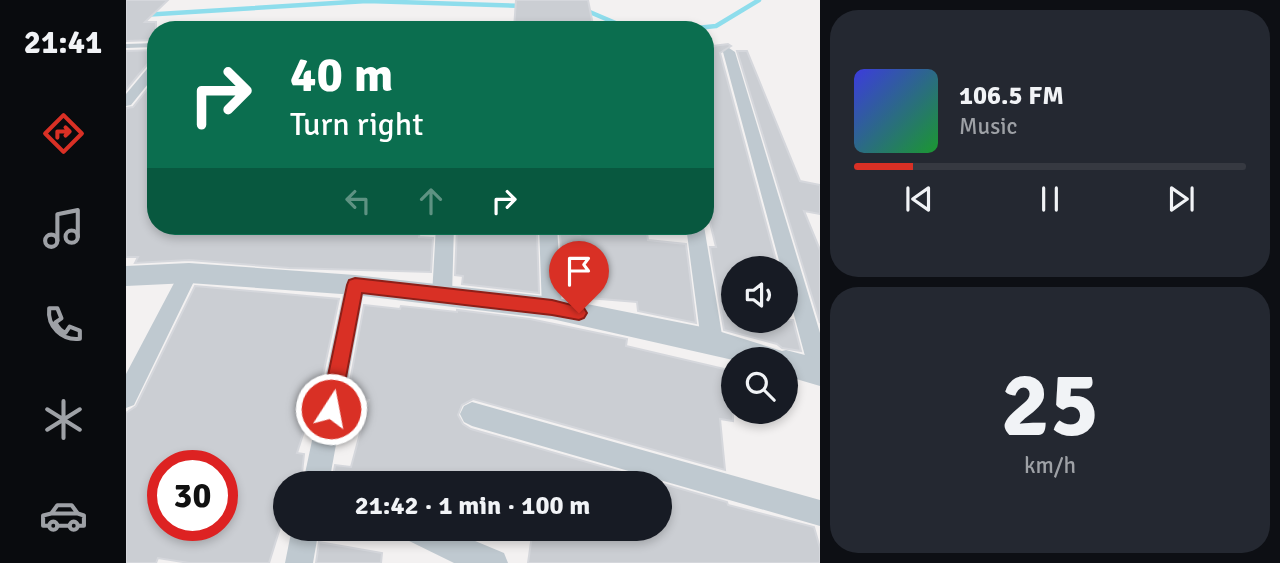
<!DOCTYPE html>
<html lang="en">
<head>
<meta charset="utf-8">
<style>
	:root { --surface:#171b24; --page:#242831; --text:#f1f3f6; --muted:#9ea1a6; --line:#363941; --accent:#d93025 }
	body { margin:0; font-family:Signika,sans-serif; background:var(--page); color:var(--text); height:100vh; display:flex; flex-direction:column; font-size:26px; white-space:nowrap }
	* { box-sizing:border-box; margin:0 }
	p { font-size:23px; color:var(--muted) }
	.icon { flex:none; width:38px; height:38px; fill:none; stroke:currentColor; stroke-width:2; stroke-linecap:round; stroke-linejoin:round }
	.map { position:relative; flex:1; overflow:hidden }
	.details { display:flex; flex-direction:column; gap:10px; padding:10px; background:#0d0f14; width:460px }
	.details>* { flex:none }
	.top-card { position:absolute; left:21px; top:21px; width:567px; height:214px; border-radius:28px; box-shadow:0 4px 10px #0003; background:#0b6e4f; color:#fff; overflow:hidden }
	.tools { position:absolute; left:595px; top:256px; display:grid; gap:14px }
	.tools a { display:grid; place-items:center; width:77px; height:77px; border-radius:50%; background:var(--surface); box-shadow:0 4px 10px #0003; font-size:35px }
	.speed { position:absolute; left:21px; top:450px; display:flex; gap:14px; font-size:35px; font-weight:700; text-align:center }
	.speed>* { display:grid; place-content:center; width:91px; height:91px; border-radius:50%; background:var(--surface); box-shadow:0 4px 10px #0003; line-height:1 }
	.speed .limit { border:10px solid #d22; background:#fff; color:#111 }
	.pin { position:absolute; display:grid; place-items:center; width:60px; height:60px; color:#fff; margin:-72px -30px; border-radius:50% 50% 50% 0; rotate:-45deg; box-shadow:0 0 7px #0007 }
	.pin .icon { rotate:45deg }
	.me { position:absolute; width:77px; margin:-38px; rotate:11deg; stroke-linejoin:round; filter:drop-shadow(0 0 5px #0008) }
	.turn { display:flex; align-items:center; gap:24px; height:147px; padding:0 28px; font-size:32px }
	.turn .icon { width:91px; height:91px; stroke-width:2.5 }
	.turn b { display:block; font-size:49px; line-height:60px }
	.lanes { display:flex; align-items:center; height:66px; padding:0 28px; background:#0003; justify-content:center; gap:35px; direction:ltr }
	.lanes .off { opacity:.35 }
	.details .tile { flex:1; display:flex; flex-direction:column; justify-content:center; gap:10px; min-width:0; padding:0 24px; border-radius:28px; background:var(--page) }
	.details .dial { align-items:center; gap:0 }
	.dial b { font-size:91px; line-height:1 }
	.song { display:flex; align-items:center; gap:21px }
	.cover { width:84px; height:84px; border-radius:10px; background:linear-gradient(135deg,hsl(240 70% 55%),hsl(130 70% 35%)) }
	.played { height:7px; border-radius:4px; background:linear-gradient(90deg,var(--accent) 15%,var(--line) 15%) }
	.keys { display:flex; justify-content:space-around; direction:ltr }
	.trip { position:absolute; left:147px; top:471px; width:399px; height:70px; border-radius:35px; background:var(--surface); box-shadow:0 4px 10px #0003; font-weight:700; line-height:70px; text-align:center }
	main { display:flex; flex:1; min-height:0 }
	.menu { display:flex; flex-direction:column; width:126px; justify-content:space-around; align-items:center; background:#090b0e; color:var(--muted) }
	.menu .icon { width:49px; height:49px }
	.menu .current { color:var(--accent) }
	.menu b { font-size:32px; color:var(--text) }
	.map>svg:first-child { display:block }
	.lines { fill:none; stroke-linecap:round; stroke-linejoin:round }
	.stream { stroke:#8eddec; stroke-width:4.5 }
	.building { fill:#cbced3; stroke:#d5d7dc; stroke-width:2; fill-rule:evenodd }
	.service { fill:#bfc9d0; fill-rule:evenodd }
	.minor { fill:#bfc9d0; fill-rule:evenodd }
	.tertiary { fill:#bfc9d0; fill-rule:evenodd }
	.route { fill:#d93025; stroke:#8d1f18; stroke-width:2 }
</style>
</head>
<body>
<main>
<nav class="menu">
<b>21:41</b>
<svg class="icon current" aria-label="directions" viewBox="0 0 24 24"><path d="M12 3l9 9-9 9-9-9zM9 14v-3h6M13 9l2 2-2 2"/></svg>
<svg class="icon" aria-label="music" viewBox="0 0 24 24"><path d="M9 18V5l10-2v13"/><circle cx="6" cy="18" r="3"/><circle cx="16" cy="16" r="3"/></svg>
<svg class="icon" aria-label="phone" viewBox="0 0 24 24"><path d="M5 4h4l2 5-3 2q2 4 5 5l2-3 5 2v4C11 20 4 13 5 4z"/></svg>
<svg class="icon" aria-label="climate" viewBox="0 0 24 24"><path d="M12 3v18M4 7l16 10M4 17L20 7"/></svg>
<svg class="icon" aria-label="car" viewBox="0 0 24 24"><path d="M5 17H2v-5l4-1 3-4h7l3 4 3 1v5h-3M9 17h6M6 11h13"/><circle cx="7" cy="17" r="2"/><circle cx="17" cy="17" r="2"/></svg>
</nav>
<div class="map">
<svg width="694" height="563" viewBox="0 0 694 563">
	<rect width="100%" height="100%" fill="#f3f1f1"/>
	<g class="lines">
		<path class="stream" d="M459,10L506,30
			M0,16L241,1L398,6
			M552,30L590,26L633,0"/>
	</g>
	<path class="building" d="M0,0H42L19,22H30V40L0,41Z
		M390,0H462L468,30L388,29Z
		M602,44L605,46L594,53L652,268H607V320H667L675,351L656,348L651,344L598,330L584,247H590L579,202V47Z
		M30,50V60L24,61L0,90V51Z
		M611,51H621L674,181L694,185V214L678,211L694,250V323Z
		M30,78V226H294L293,237L307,238L305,272L163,268L63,260L9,263L12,257H0V108L7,107Z
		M370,227V230L411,232L413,293L336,284L337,276L329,275L331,228Z
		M453,231L521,233L522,240L560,244L570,323L512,311L511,302L438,296L434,234L454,235Z
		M69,286L213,299L193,394H190L171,453L178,454L175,483H159V512L143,563H63L32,558L30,563H0V413L10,406ZM37,466H96V525H37Z
		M238,305L274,309L275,306L331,312V310L404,319L501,339L500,346L607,371V421L594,419L599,470L347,399L336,405L332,415L337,424L345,429L601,502L602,505L688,527L694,548V563H402L407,528H534V483H339L275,472L272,483H206L209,465L225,467L243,400L221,398Z
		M193,542L256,553L255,563H190Z"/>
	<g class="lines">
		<path class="service" d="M30,43V47L0,48V44Z"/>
		<path class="minor" d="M603,48L609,52L694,333V381L686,378L683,371L660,285V268H655L597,52Z
			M30,62V74L5,105L0,106V94L26,63Z
			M310,226H328L326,295L323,301L316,303L309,301L306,295Z
			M413,226H431L436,308L433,314L426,317L419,314L416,308Z
			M560,226H578L597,341L593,348L586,351L579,348L575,341Z
			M63,265L70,268L72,273L8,405L0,408V374L56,268Z
			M229,277L236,279L239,285L203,483H177L219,285L222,279Z
			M346,402L694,500V526L346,426L338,422L334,414L338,406Z
			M166,528H193L187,563H159Z
			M274,528H318L378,553L382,563H328L277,538Z"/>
		<path class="tertiary" d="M63,263L229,275L426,297L586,329L656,351L660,350L694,359V386L660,376V359L607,360L426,319L229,295L63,283L0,286V266Z"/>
	</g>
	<path class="route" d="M229,278L426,300L458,308L461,313L458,318L453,320L426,315L236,293L214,409L211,416L205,418L198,416L195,409L221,285L223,280Z"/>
</svg>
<div class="tools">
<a><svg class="icon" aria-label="sound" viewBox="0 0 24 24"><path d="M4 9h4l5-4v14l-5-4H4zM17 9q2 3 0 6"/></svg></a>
<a><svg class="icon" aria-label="search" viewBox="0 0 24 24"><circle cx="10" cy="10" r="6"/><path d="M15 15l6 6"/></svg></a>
</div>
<div class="speed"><div class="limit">30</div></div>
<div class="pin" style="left:453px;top:313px;background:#d93025"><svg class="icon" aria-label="arrive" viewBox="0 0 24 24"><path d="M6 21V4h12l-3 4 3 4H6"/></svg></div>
<svg class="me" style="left:205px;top:409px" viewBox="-20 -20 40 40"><circle r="17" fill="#d93025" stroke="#fff" stroke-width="3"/><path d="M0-11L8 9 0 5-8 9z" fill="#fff"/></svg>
<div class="trip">21:42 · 1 min · 100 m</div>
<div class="top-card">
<div class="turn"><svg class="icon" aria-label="right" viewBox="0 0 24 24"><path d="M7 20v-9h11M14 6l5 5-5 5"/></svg><div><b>40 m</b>Turn right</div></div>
<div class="lanes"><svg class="icon off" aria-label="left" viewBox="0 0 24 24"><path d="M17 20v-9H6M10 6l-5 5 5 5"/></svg><svg class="icon off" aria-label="ahead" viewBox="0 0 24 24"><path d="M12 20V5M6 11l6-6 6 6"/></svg><svg class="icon" aria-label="right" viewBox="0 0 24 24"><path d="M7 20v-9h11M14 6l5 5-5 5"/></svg></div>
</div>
</div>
<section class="details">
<div class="tile">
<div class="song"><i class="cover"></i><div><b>106.5 FM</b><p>Music</p></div></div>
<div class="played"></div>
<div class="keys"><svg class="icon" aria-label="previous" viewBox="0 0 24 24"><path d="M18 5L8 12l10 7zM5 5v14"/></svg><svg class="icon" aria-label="pause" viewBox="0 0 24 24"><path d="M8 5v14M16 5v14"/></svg><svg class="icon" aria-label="next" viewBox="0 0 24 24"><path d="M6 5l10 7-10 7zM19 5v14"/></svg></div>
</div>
<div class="tile dial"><b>25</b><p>km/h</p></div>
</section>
</main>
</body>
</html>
